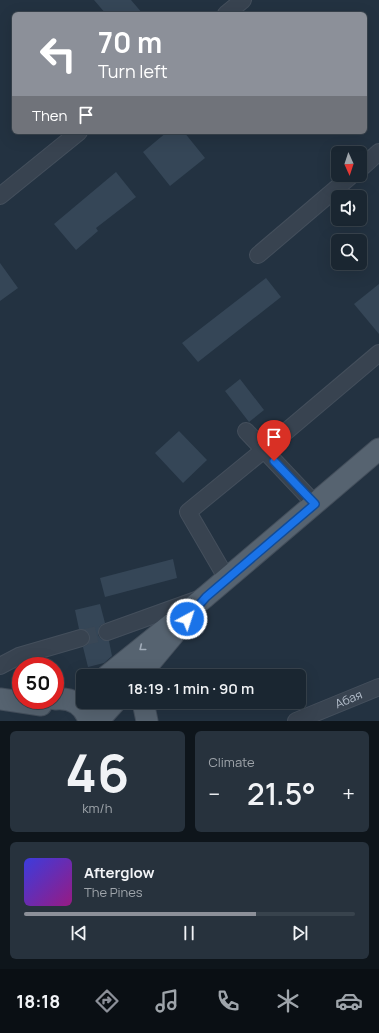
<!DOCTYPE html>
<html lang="en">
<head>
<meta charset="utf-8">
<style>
	:root { --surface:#1a2631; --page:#27323d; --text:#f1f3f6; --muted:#9fa5ab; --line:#38434d; --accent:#8c9099 }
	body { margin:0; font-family:Manrope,sans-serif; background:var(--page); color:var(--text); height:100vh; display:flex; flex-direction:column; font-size:15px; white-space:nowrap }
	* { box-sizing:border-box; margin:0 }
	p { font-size:13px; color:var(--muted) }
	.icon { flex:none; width:22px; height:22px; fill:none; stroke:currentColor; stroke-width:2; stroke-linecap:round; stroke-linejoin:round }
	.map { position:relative; height:721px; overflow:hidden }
	.details { display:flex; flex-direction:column; gap:10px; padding:10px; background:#0e151b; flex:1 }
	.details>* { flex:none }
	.top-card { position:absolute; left:12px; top:12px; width:355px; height:122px; border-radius:6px; box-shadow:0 4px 16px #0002,0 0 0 1px var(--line); background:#8c9099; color:#fff; overflow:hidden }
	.needle { width:26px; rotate:177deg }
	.controls { position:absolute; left:331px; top:146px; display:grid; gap:8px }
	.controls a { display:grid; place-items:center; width:36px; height:36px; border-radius:6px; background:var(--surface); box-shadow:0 4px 16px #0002,0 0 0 1px var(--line); font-size:20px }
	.speed { position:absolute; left:12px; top:657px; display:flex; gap:8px; font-size:20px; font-weight:700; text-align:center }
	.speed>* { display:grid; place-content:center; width:52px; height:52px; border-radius:50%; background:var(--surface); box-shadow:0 4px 16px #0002,0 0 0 1px var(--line); line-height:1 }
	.speed .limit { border:6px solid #d22; background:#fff; color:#111 }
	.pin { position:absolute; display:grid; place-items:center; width:34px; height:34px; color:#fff; margin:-41px -17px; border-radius:50% 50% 50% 0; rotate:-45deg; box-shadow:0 0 4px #0007 }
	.pin .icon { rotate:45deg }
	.me { position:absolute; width:44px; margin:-22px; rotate:40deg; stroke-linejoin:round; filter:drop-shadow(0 0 3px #0008) }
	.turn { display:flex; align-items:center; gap:14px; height:84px; padding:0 20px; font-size:18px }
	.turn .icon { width:52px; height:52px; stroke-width:2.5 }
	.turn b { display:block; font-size:28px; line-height:34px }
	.then { display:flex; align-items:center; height:38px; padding:0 20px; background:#0003; gap:8px; font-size:15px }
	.big { font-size:30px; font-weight:600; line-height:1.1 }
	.details .card { flex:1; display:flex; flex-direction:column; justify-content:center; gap:6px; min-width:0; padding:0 14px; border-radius:6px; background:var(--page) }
	.details .dial { align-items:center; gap:0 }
	.dial b { font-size:52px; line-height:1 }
	.song { display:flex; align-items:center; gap:12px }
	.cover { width:48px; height:48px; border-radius:6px; background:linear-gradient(135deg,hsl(240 70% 55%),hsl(310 70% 35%)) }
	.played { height:4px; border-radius:2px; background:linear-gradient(90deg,var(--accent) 70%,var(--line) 70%) }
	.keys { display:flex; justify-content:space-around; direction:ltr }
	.heat { display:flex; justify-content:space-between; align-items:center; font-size:22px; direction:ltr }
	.details .tiles { flex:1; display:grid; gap:10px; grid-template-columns:1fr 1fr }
	.card:last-child { grid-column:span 2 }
	.trip { position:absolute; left:76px; top:669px; width:230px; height:40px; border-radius:6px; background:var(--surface); box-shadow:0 4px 16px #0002,0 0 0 1px var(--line); font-weight:600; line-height:40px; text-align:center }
	.tabs { display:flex; height:64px; justify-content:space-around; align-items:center; background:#0a0f14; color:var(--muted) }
	.tabs .icon { width:28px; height:28px }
	.tabs .current { color:var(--accent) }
	.tabs b { font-size:18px; color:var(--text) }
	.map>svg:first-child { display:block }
	.building { fill:#354657 }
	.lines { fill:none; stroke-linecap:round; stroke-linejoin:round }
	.minor-tunnel { stroke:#394756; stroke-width:16; stroke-dasharray:16 8; stroke-linecap:butt }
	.minor-casing { stroke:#444f5c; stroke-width:18 }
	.major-casing { stroke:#444f5c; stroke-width:23 }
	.minor { stroke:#384350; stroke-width:16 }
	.major { stroke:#566370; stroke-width:21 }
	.oneway { stroke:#a1acb9 }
	.route-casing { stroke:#114b97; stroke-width:10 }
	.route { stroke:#1a73e8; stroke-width:7 }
	.labels { text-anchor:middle; stroke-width:4; stroke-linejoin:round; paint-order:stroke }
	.street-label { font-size:12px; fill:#b4becb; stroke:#1d2835 }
</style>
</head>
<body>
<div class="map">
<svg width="379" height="721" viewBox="0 0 379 721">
	<rect width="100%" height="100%" fill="#233241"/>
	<path class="building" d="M94,0H131L143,14H106Z
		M167,132H184L205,158L170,186L143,152Z
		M116,172L136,197L96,228L98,231L76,250L54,224Z
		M0,263L18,288L0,301Z
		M266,278L281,297L198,362L182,343Z
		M379,284V334L354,304Z
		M240,379L264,410L249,422L225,391Z
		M179,431L207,460L183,483L155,453Z
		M173,559L177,578L105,597L100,578Z
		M100,604L105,623L100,626L98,635L101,639L109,641L112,656L104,663L88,667L83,647L88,644L90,636L87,631L79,629L75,610Z"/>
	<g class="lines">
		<path class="minor-tunnel" d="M81,638L107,632"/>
		<defs>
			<g id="minor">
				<path d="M226,14L243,0"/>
				<path d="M360,169L379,152"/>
				<path d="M0,196L79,132"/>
				<path d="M258,255L352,175"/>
				<path d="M246,431L315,504"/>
				<path d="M227,579L188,512L276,440L379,353"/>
				<path d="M107,632L196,600"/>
				<path d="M0,666L19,656L81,638"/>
				<path id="s1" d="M296,721L379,687"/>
			</g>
			<path id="major" d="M107,676L205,597L379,449
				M139,676L174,634
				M0,699L41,705
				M55,699C72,697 84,705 89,721
				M143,702L147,721
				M98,721L115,702"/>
		</defs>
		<use href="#minor" class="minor-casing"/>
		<use href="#major" class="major-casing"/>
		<use href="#minor" class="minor"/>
		<use href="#major" class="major"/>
	</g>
	<defs><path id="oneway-chevron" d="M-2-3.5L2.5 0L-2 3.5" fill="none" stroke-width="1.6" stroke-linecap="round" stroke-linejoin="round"/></defs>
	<use class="oneway" href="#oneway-chevron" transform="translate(142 648) rotate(141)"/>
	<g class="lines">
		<defs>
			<path id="route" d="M187,619L206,597L315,504L274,461"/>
		</defs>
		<use href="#route" class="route-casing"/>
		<use href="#route" class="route"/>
	</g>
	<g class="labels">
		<g class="street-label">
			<text dy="4" stroke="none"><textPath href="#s1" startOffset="57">Абая</textPath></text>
		</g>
	</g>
</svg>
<div class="controls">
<a><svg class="needle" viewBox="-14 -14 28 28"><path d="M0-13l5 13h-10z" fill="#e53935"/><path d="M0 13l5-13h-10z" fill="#9fa5ab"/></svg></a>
<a><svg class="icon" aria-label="sound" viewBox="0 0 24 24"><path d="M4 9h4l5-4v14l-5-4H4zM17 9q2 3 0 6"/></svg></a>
<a><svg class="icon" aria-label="search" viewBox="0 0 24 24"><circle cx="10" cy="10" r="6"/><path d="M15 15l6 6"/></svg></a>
</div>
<div class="speed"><div class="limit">50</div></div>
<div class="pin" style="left:274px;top:461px;background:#d93025"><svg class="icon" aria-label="arrive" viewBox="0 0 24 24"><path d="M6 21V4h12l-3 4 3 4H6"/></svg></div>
<svg class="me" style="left:187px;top:619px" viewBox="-20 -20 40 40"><circle r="17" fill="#1a73e8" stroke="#fff" stroke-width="3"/><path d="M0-11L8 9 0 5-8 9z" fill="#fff"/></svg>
<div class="trip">18:19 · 1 min · 90 m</div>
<div class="top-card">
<div class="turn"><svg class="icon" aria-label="left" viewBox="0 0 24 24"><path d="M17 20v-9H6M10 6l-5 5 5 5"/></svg><div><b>70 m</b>Turn left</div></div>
<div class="then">Then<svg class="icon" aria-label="arrive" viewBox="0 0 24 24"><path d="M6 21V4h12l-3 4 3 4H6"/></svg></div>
</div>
</div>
<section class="details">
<div class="tiles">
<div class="card dial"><b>46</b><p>km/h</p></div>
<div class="card"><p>Climate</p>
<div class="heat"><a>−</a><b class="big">21.5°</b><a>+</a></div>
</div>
<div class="card">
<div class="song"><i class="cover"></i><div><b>Afterglow</b><p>The Pines</p></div></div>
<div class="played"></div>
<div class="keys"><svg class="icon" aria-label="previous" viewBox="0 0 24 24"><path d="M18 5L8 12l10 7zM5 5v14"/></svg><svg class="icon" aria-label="pause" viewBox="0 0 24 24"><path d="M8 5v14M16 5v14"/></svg><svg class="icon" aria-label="next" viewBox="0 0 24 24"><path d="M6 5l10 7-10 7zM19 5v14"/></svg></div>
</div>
</div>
</section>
<nav class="tabs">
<b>18:18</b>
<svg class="icon current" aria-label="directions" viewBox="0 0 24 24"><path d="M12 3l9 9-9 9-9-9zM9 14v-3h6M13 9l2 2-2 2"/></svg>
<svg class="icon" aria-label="music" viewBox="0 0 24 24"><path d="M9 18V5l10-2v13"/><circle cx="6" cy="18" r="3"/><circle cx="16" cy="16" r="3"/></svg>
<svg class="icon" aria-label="phone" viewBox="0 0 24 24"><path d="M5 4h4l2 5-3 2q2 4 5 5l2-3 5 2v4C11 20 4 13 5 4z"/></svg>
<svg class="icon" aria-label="climate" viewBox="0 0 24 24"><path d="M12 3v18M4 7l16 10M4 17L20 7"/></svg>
<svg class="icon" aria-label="car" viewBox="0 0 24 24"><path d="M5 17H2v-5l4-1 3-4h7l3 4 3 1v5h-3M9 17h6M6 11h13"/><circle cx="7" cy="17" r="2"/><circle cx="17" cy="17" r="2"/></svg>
</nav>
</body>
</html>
